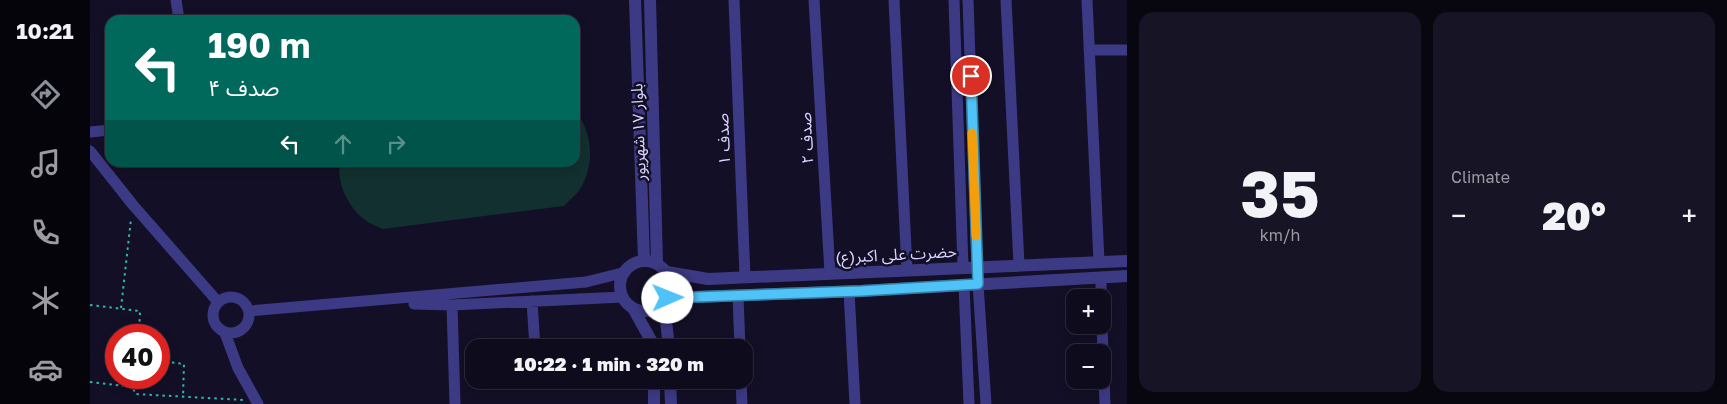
<!DOCTYPE html>
<html lang="en">
<head>
<meta charset="utf-8">
<style>
	:root { --surface:#0e0b1c; --page:#171425; --text:#f1f3f6; --muted:#9b9ba3; --line:#2e2b3b; --accent:#8c9099 }
	body { margin:0; font-family:"Golos Text","Noto Sans Arabic",sans-serif; background:var(--page); color:var(--text); height:100vh; display:flex; flex-direction:column; font-size:19px; white-space:nowrap }
	* { box-sizing:border-box; margin:0 }
	p { font-size:16px; color:var(--muted) }
	.icon { flex:none; width:28px; height:28px; fill:none; stroke:currentColor; stroke-width:2; stroke-linecap:round; stroke-linejoin:round }
	.map { position:relative; flex:1; overflow:hidden }
	.panel { display:flex; flex-direction:column; gap:12px; padding:12px; background:#08060f; width:600px }
	.panel>* { flex:none }
	.hud { position:absolute; left:15px; top:15px; width:475px; height:152px; border-radius:15px; box-shadow:0 2px 12px #0003,0 0 0 1px var(--line); background:#00695c; color:#fff; overflow:hidden }
	.tools { position:absolute; left:976px; top:289px; display:grid; gap:10px }
	.tools a { display:grid; place-items:center; width:45px; height:45px; border-radius:10px; background:var(--surface); box-shadow:0 2px 12px #0003,0 0 0 1px var(--line); font-size:25px }
	.speed { position:absolute; left:15px; top:324px; display:flex; gap:10px; font-size:25px; font-weight:700; text-align:center }
	.speed>* { display:grid; place-content:center; width:65px; height:65px; border-radius:50%; background:var(--surface); box-shadow:0 2px 12px #0003,0 0 0 1px var(--line); line-height:1 }
	.speed .limit { border:8px solid #d22; background:#fff; color:#111 }
	.pin { position:absolute; display:grid; place-items:center; width:42px; height:42px; color:#fff; margin:-21px; border:2px solid #fff; border-radius:50%; box-shadow:0 1px 5px #0007 }
	.me { position:absolute; width:55px; margin:-28px; rotate:89deg; stroke-linejoin:round; filter:drop-shadow(0 0 4px #0008) }
	.turn { display:flex; align-items:center; gap:18px; height:105px; padding:0 20px; font-size:22px }
	.turn .icon { width:65px; height:65px; stroke-width:2.5 }
	.turn b { display:block; font-size:35px; line-height:42px }
	.lanes { display:flex; align-items:center; height:48px; padding:0 20px; background:#0003; justify-content:center; gap:25px; direction:ltr }
	.lanes .off { opacity:.35 }
	.big { font-size:38px; font-weight:800; line-height:1.1 }
	.panel .widget { flex:1; display:flex; flex-direction:column; justify-content:center; gap:8px; min-width:0; padding:0 18px; border-radius:15px; background:var(--page) }
	.panel .dial { align-items:center; gap:0 }
	.dial b { font-size:65px; line-height:1 }
	.heat { display:flex; justify-content:space-between; align-items:center; font-size:28px; direction:ltr }
	.panel .tiles { flex:1; display:grid; gap:12px; grid-template-columns:repeat(2,1fr) }
	.trip { position:absolute; left:375px; top:339px; width:288px; height:50px; border-radius:15px; background:var(--surface); box-shadow:0 2px 12px #0003,0 0 0 1px var(--line); font-weight:800; line-height:50px; text-align:center }
	main { display:flex; flex:1; min-height:0 }
	.tab-bar { display:flex; flex-direction:column; width:90px; justify-content:space-around; align-items:center; background:#06040b; color:var(--muted) }
	.tab-bar .icon { width:35px; height:35px }
	.tab-bar .selected { color:var(--accent) }
	.tab-bar b { font-size:22px; color:var(--text) }
	.map>svg:first-child { display:block }
	.green { fill:#12302f }
	.lines { fill:none; stroke-linecap:round; stroke-linejoin:round }
	.path { stroke:#2fb8b0; stroke-width:2; stroke-dasharray:2.5 4; stroke-linecap:butt }
	.minor { stroke:#3d3a85; stroke-width:11 }
	.tertiary { stroke:#3d3a85; stroke-width:12 }
	.route-casing { stroke:#337fa1; stroke-width:12 }
	.route { stroke:#4fc3f7; stroke-width:9 }
	.slow { stroke:#f59e0b; stroke-width:9 }
	.labels { text-anchor:middle; stroke-width:5; stroke-linejoin:round; paint-order:stroke }
	.street-label { font-size:16px; fill:#d9d4ff; stroke:#130f26 }
</style>
</head>
<body>
<main>
<nav class="tab-bar">
<b>10:21</b>
<svg class="icon selected" aria-label="directions" viewBox="0 0 24 24"><path d="M12 3l9 9-9 9-9-9zM9 14v-3h6M13 9l2 2-2 2"/></svg>
<svg class="icon" aria-label="music" viewBox="0 0 24 24"><path d="M9 18V5l10-2v13"/><circle cx="6" cy="18" r="3"/><circle cx="16" cy="16" r="3"/></svg>
<svg class="icon" aria-label="phone" viewBox="0 0 24 24"><path d="M5 4h4l2 5-3 2q2 4 5 5l2-3 5 2v4C11 20 4 13 5 4z"/></svg>
<svg class="icon" aria-label="climate" viewBox="0 0 24 24"><path d="M12 3v18M4 7l16 10M4 17L20 7"/></svg>
<svg class="icon" aria-label="car" viewBox="0 0 24 24"><path d="M5 17H2v-5l4-1 3-4h7l3 4 3 1v5h-3M9 17h6M6 11h13"/><circle cx="7" cy="17" r="2"/><circle cx="17" cy="17" r="2"/></svg>
</nav>
<div class="map">
<svg width="1037" height="404" viewBox="0 0 1037 404">
	<rect width="100%" height="100%" fill="#130f26"/>
	<path class="green" d="M485,111C504,133 505,168 488,192C484,197 478,201 474,206L293,229C287,226 280,224 275,220C259,208 246,183 250,163L485,162Z"/>
	<g class="lines">
		<path class="path" d="M0,305L50,311L49,335
			M31,308L41,219
			M69,361L94,364L93,397
			M0,382L43,387L45,394L154,400"/>
		<path class="minor" d="M86,0L89,20
			M644,0L655,277
			M724,0L740,273
			M804,0L817,270
			M864,0L873,267
			M878,0L887,266
			M916,0L929,265
			M997,0L1009,262
			M999,50H1037
			M0,132L20,130
			M0,151L43,205L128,302
			M1011,277V298
			M888,284L896,404
			M874,285L879,404
			M759,291L765,404
			M648,296L650,348
			M123 315a18 18 0 1 1 36 0a18 18 0 1 1-36 0Z
			M442,301L445,348
			M324,304L362,305L533,297
			M362,305L365,404
			M159,311L496,282L532,273
			M1012,325L1015,404
			M135,333L148,368L168,404
			M651,380L652,404"/>
		<path class="tertiary" d="M545,0L554,260
			M560,0L567,263
			M530 286a25 25 0 1 1 50 0a25 25 0 1 1-50 0Z
			M577,272L618,279L1037,261
			M578,298L771,291L1037,276
			M574,303L579,348
			M543,308L563,344V348
			M564,380V404
			M580,380L581,404"/>
	</g>
	<g class="lines">
		<defs>
			<path id="route" d="M578,298L771,291L888,284L881,76"/>
		</defs>
		<use href="#route" class="route-casing"/>
		<use href="#route" class="route"/>
		<path class="slow" d="M882,133L886,236"/>
	</g>
	<g class="labels">
		<g class="street-label">
			<text transform="translate(548 132) rotate(-92)" y="6">بلوار ۱۷ شهریور</text>
			<text transform="translate(716 138) rotate(-93)" y="6">صدف ۲</text>
			<text transform="translate(633 139) rotate(-92)" y="6">صدف ۱</text>
			<text transform="translate(806 254) rotate(-3)" y="6">حضرت علی اکبر(ع)</text>
		</g>
	</g>
</svg>
<div class="tools">
<a>+</a>
<a>−</a>
</div>
<div class="speed"><div class="limit">40</div></div>
<div class="pin" style="left:881px;top:76px;background:#d93025"><svg class="icon" aria-label="arrive" viewBox="0 0 24 24"><path d="M6 21V4h12l-3 4 3 4H6"/></svg></div>
<svg class="me" style="left:578px;top:298px" viewBox="-20 -20 40 40"><circle r="19" fill="#fff"/><path d="M0-13L10 11 0 6-10 11z" fill="#4fc3f7"/></svg>
<div class="trip">10:22 · 1 min · 320 m</div>
<div class="hud">
<div class="turn"><svg class="icon" aria-label="left" viewBox="0 0 24 24"><path d="M17 20v-9H6M10 6l-5 5 5 5"/></svg><div><b>190 m</b>صدف ۴</div></div>
<div class="lanes"><svg class="icon" aria-label="left" viewBox="0 0 24 24"><path d="M17 20v-9H6M10 6l-5 5 5 5"/></svg><svg class="icon off" aria-label="ahead" viewBox="0 0 24 24"><path d="M12 20V5M6 11l6-6 6 6"/></svg><svg class="icon off" aria-label="right" viewBox="0 0 24 24"><path d="M7 20v-9h11M14 6l5 5-5 5"/></svg></div>
</div>
</div>
<section class="panel">
<div class="tiles">
<div class="widget dial"><b>35</b><p>km/h</p></div>
<div class="widget"><p>Climate</p>
<div class="heat"><a>−</a><b class="big">20°</b><a>+</a></div>
</div>
</div>
</section>
</main>
</body>
</html>
